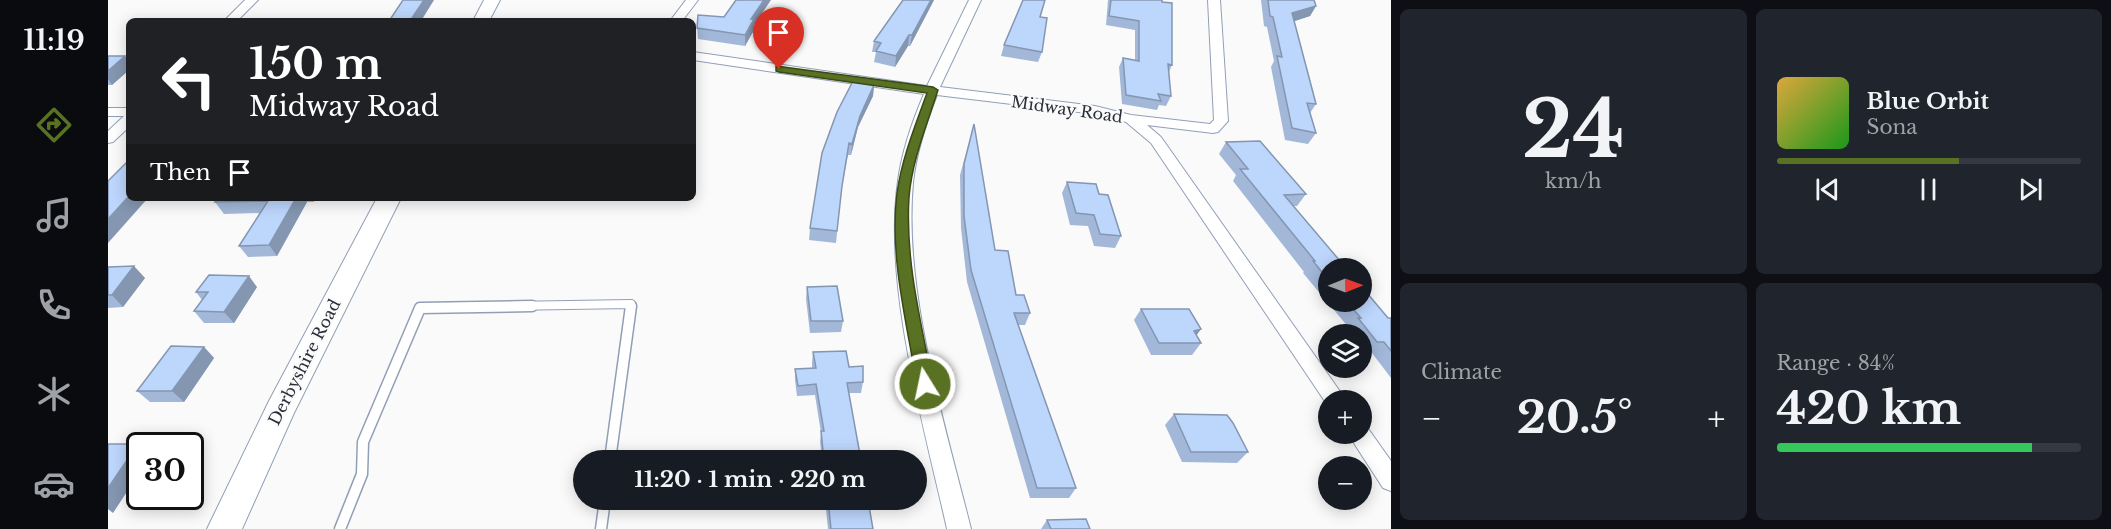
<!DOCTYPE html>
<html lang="en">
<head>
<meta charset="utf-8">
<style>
	:root { --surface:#171b24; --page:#20242c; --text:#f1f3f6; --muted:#9ea1a6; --line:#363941; --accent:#597122 }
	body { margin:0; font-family:"Libre Baskerville",serif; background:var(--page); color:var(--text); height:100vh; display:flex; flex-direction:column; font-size:22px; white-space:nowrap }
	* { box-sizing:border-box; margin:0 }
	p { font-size:20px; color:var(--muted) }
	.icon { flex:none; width:33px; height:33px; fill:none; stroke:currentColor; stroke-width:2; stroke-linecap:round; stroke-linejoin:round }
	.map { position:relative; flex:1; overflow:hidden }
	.details { display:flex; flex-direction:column; gap:9px; padding:9px; background:#0d0f14; width:720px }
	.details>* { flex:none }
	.guide { position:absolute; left:18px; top:18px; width:570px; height:183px; border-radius:9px; box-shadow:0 3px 15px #0003; background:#202124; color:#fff; overflow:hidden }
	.needle { width:39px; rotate:89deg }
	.fabs { position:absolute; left:1210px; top:258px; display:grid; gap:12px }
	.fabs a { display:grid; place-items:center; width:54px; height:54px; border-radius:50%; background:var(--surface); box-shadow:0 3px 15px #0003; font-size:30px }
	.speed { position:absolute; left:18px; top:432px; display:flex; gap:12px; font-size:30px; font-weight:700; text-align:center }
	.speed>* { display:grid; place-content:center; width:78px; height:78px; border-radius:50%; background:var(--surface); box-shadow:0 3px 15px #0003; line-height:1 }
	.speed .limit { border:3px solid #111; border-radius:9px; background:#fff; color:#111 }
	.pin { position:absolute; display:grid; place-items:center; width:51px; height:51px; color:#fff; margin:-62px -26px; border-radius:50% 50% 50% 0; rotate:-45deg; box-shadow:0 0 6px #0007 }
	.pin .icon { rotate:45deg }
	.me { position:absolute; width:66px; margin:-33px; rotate:350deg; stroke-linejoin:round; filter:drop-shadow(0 0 4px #0008) }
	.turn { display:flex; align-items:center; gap:21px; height:126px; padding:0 24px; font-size:27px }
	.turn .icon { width:78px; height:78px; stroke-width:2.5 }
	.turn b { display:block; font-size:42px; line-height:51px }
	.then { display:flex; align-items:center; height:57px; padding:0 24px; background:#0003; gap:12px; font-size:22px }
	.big { font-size:45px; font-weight:700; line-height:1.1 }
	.details .widget { flex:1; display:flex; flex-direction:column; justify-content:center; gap:9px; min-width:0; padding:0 21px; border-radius:9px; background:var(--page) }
	.details .dial { align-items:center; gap:0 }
	.dial b { font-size:78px; line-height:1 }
	.song { display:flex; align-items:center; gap:18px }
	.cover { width:72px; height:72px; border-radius:9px; background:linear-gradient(135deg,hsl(40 70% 55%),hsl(120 70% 35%)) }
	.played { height:6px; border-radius:3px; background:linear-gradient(90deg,var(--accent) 60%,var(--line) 60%) }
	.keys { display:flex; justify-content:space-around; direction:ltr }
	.heat { display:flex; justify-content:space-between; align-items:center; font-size:33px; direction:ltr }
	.charge { height:9px; border-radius:4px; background:linear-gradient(90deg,#34c759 84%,var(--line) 0) }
	.details .tiles { flex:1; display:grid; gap:9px; grid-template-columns:repeat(2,1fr) }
	.trip { position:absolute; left:465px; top:450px; width:354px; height:60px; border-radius:30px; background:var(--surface); box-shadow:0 3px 15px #0003; font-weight:700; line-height:60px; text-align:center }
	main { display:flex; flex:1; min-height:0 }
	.dock { display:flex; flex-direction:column; width:108px; justify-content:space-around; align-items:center; background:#090b0e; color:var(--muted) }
	.dock .icon { width:42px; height:42px }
	.dock .selected { color:var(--accent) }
	.dock b { font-size:27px; color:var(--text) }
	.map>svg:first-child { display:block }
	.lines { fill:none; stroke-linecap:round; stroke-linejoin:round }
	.lane-far1-casing { stroke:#919fb6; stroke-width:10 }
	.lane-casing { stroke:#919fb6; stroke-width:13 }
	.street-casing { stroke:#919fb6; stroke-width:2 }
	.secondary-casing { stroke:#919fb6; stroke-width:2 }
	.lane-far1 { stroke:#fff; stroke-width:8 }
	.lane { stroke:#fff; stroke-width:10 }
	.street { fill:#fff; fill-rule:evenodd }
	.secondary { fill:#fff; fill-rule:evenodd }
	.wall { fill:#a3b8d9 }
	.shaded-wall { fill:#8496b0 }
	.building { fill:#bdd6fc; stroke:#8496b0; stroke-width:1.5 }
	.route { fill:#597122; stroke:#3a4916; stroke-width:1.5 }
	.labels { text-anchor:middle; stroke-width:4.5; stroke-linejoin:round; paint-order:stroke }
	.street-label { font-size:16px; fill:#292e38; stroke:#fafafa }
</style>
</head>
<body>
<main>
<nav class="dock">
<b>11:19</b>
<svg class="icon selected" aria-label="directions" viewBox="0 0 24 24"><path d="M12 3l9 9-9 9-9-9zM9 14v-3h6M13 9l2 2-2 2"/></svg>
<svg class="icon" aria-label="music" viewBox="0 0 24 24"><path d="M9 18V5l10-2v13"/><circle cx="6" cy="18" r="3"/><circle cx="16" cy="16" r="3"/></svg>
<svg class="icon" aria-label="phone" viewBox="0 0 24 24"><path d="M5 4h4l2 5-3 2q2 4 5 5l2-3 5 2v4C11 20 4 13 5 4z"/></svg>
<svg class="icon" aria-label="climate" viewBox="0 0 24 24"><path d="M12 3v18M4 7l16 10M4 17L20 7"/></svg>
<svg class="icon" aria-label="car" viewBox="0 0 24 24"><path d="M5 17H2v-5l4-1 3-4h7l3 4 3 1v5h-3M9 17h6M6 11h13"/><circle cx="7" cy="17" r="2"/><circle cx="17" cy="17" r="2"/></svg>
</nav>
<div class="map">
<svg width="1283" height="529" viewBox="0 0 1283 529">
	<rect width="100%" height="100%" fill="#fafafa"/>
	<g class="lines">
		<defs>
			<path id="lane-far1" d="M345,307L523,304V307"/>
			<path id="lane" d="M502,460L523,306
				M232,529L254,474L255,442L312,308L424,306
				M493,529L497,500"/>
			<path id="street" d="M137,0H150L129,21H116Z
				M578,0H590L574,21H562Z
				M861,0H873L832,87L987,106L1023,115L1102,124L1106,120L1100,0H1112L1120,121L1110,132L1105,133L1039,125L1053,137L1238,400H1221L1220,406L1043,143L1018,122L987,114L829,95C818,123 808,153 805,183C795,291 837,424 863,529H839C816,425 775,286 790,181C794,151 804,122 816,94L585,60V52L819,86Z
				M0,108H21V127L5,142L0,143V131L16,116H0Z
				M1254,425L1259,427L1283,461V491L1275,488L1240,434H1254Z"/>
			<path id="secondary" d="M376,0H392L381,21H365Z
				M269,198H293L186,413L134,529H99L161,401Z"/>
		</defs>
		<use href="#lane-far1" class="lane-far1-casing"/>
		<use href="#lane" class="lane-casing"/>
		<use href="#street" class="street-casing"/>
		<use href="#secondary" class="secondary-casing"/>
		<use href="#lane-far1" class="lane-far1"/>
		<use href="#lane" class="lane"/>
		<use href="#street" class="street"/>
		<use href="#secondary" class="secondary"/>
	</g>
	<path class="wall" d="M795,0H826L802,46H800L787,67L766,62L768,52H764L766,41Z
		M1000,0H1054L1064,65L1061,72L1063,96L1058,106L1051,105L1049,110L1014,104L1011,67L1015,58L1027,60V30L998,25Z
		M1153,0H1206L1208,6L1202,16L1186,21L1208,104L1202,113L1208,133L1200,144L1177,140L1163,67L1166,61L1159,27L1156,26Z
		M914,4L932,17L934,52L930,62L893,56L896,45Z
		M646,25V30L637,46L590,39L589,28Z
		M0,56L21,61V70L4,85H0Z
		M766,85L765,96L750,127L743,155H740L733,193L728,243L701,240L702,228Z
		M866,124L887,250L908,295L922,313L917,325H910L968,488L961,498H922L859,282L853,228L852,175Z
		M1118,142L1198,194L1189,206H1186L1221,268V302H1254L1280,318H1283V378L1264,353H1257L1254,349V334H1243L1239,330L1241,328L1195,273L1196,272L1125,181L1128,175L1111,154Z
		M959,182L991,194L1013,236L1007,248L986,246L980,226L962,225L954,193Z
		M111,198H208L206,202H199L169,256L140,257L131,246L152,213L116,214L107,202Z
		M0,267L37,278L15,307L0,308Z
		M149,287L126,323H96L86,311L94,300L88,292Z
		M699,287L735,321L733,332L702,333L698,299Z
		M1033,309L1093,329L1088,336L1093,343L1084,355H1043L1026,320Z
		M96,347L106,358L76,402H42L29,391Z
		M705,352L741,367L755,382L753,393H741L753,460H714L712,441L713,433L707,395L689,396L687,380V369H704V363Z
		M1066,414L1140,452L1129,463L1074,462L1057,425Z
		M717,500H760L765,529H720Z
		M939,520L982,529H933Z"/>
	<path class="shaded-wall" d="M316,0H326L313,21H302Z
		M656,0H663L646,25V30L637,46V35L643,19Z
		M823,0H826L802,46L804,35Z
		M1208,6L1202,16L1178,24L1184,13Z
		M801,35L800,46L787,67L788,56Z
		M17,56L21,61V70L4,85L0,79V71Z
		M766,85L765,96L750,127L743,155L744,144L752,116Z
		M21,196V198H40L0,243V219Z
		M188,198H197L199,202L169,256L161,245Z
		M26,266L37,278L15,307L4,295Z
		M141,276L149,287L126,323L116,312Z
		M1093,329L1084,341L1086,331Z
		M96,347L106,358L76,402L64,391Z
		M30,444L32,446V472L5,513L0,509V488Z"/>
	<path class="building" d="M295,0H316L302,21H281Z
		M628,0H656L643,19H646L637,35L589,28L590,15L616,17Z
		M795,0H823L804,35H801L788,56L768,51L773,43L766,41Z
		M915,0H937L932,17L939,18L934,52L896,45Z
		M1003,0H1054V2L1064,3V65L1060,64L1063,96L1050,94L1053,101L1018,95L1015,58L1031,61V21L1001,16Z
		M1160,0H1206L1208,6L1184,13L1208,104L1199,103L1208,133L1184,128L1169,56L1174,57L1165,17L1162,16Z
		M0,56H17L0,71Z
		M745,81L766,85L752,116L744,144L741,143L734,186L729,231L702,228L714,153L729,112Z
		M866,124L887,250L900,251L908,295H916L922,313H906L968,488H929L863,270L856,216V164Z
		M1152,141L1198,194L1176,195L1238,268H1221V281L1205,261H1207L1132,169H1140L1118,142Z
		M21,160V196L0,219V181Z
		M959,182L988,184L991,194L1000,195L1013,236L992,234L986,215L968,213Z
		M111,198H188L161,245L131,246L160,201L107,202Z
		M26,266L4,295H0V267Z
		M101,275L141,276L116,312L86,311L100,292H88Z
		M729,286L735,321H703L699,287Z
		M1254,287L1280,318H1283V351L1276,342H1269L1250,318H1253L1239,302H1254Z
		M1033,309H1081L1093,329L1086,331L1093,343H1051Z
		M63,346L96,347L64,391H29Z
		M738,351L741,367L755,366V382L739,383L753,460H716L713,431H716L708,384L690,386L687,369L708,368L705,352Z
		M1066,414L1119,415L1125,423L1140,452H1083Z
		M0,444H30L0,488Z
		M720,500H760L765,529H723Z
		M978,519L982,529H943L939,520Z"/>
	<path class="route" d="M668,66L825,87L830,90C819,125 804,160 801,197C797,260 813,323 825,384L823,389L817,391L811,389L809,384C799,325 781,254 789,193C794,158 807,126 819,93L671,72L668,71Z"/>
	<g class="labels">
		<g class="street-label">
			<text transform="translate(959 109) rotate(8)" y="6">Midway Road</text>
			<text transform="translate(196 362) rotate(-63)" y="6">Derbyshire Road</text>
		</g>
	</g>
</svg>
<div class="fabs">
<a><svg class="needle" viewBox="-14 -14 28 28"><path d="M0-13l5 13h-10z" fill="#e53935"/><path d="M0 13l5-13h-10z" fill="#9ea1a6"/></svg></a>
<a><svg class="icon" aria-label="layers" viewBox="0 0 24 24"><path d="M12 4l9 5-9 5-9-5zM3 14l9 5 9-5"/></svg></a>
<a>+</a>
<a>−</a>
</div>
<div class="speed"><div class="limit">30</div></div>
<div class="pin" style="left:671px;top:69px;background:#d93025"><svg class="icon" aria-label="arrive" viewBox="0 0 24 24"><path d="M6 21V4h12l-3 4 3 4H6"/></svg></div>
<svg class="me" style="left:817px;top:384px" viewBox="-20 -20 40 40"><circle r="17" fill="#597122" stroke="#fff" stroke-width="3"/><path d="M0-11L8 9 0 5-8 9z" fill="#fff"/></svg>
<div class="trip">11:20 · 1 min · 220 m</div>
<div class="guide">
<div class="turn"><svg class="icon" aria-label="left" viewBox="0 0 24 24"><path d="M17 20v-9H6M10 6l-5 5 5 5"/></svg><div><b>150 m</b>Midway Road</div></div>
<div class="then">Then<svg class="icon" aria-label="arrive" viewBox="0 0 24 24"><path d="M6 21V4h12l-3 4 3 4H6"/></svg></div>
</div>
</div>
<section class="details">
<div class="tiles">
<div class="widget dial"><b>24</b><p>km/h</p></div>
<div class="widget">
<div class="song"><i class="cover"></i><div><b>Blue Orbit</b><p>Sona</p></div></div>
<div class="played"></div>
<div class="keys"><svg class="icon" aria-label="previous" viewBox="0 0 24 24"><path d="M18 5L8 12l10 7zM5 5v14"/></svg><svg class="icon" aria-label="pause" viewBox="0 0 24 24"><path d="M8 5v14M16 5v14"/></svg><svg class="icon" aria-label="next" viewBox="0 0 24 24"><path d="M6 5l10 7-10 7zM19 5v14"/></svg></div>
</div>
<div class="widget"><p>Climate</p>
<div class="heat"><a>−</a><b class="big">20.5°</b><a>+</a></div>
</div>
<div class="widget"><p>Range · 84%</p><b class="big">420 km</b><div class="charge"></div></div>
</div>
</section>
</main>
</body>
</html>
